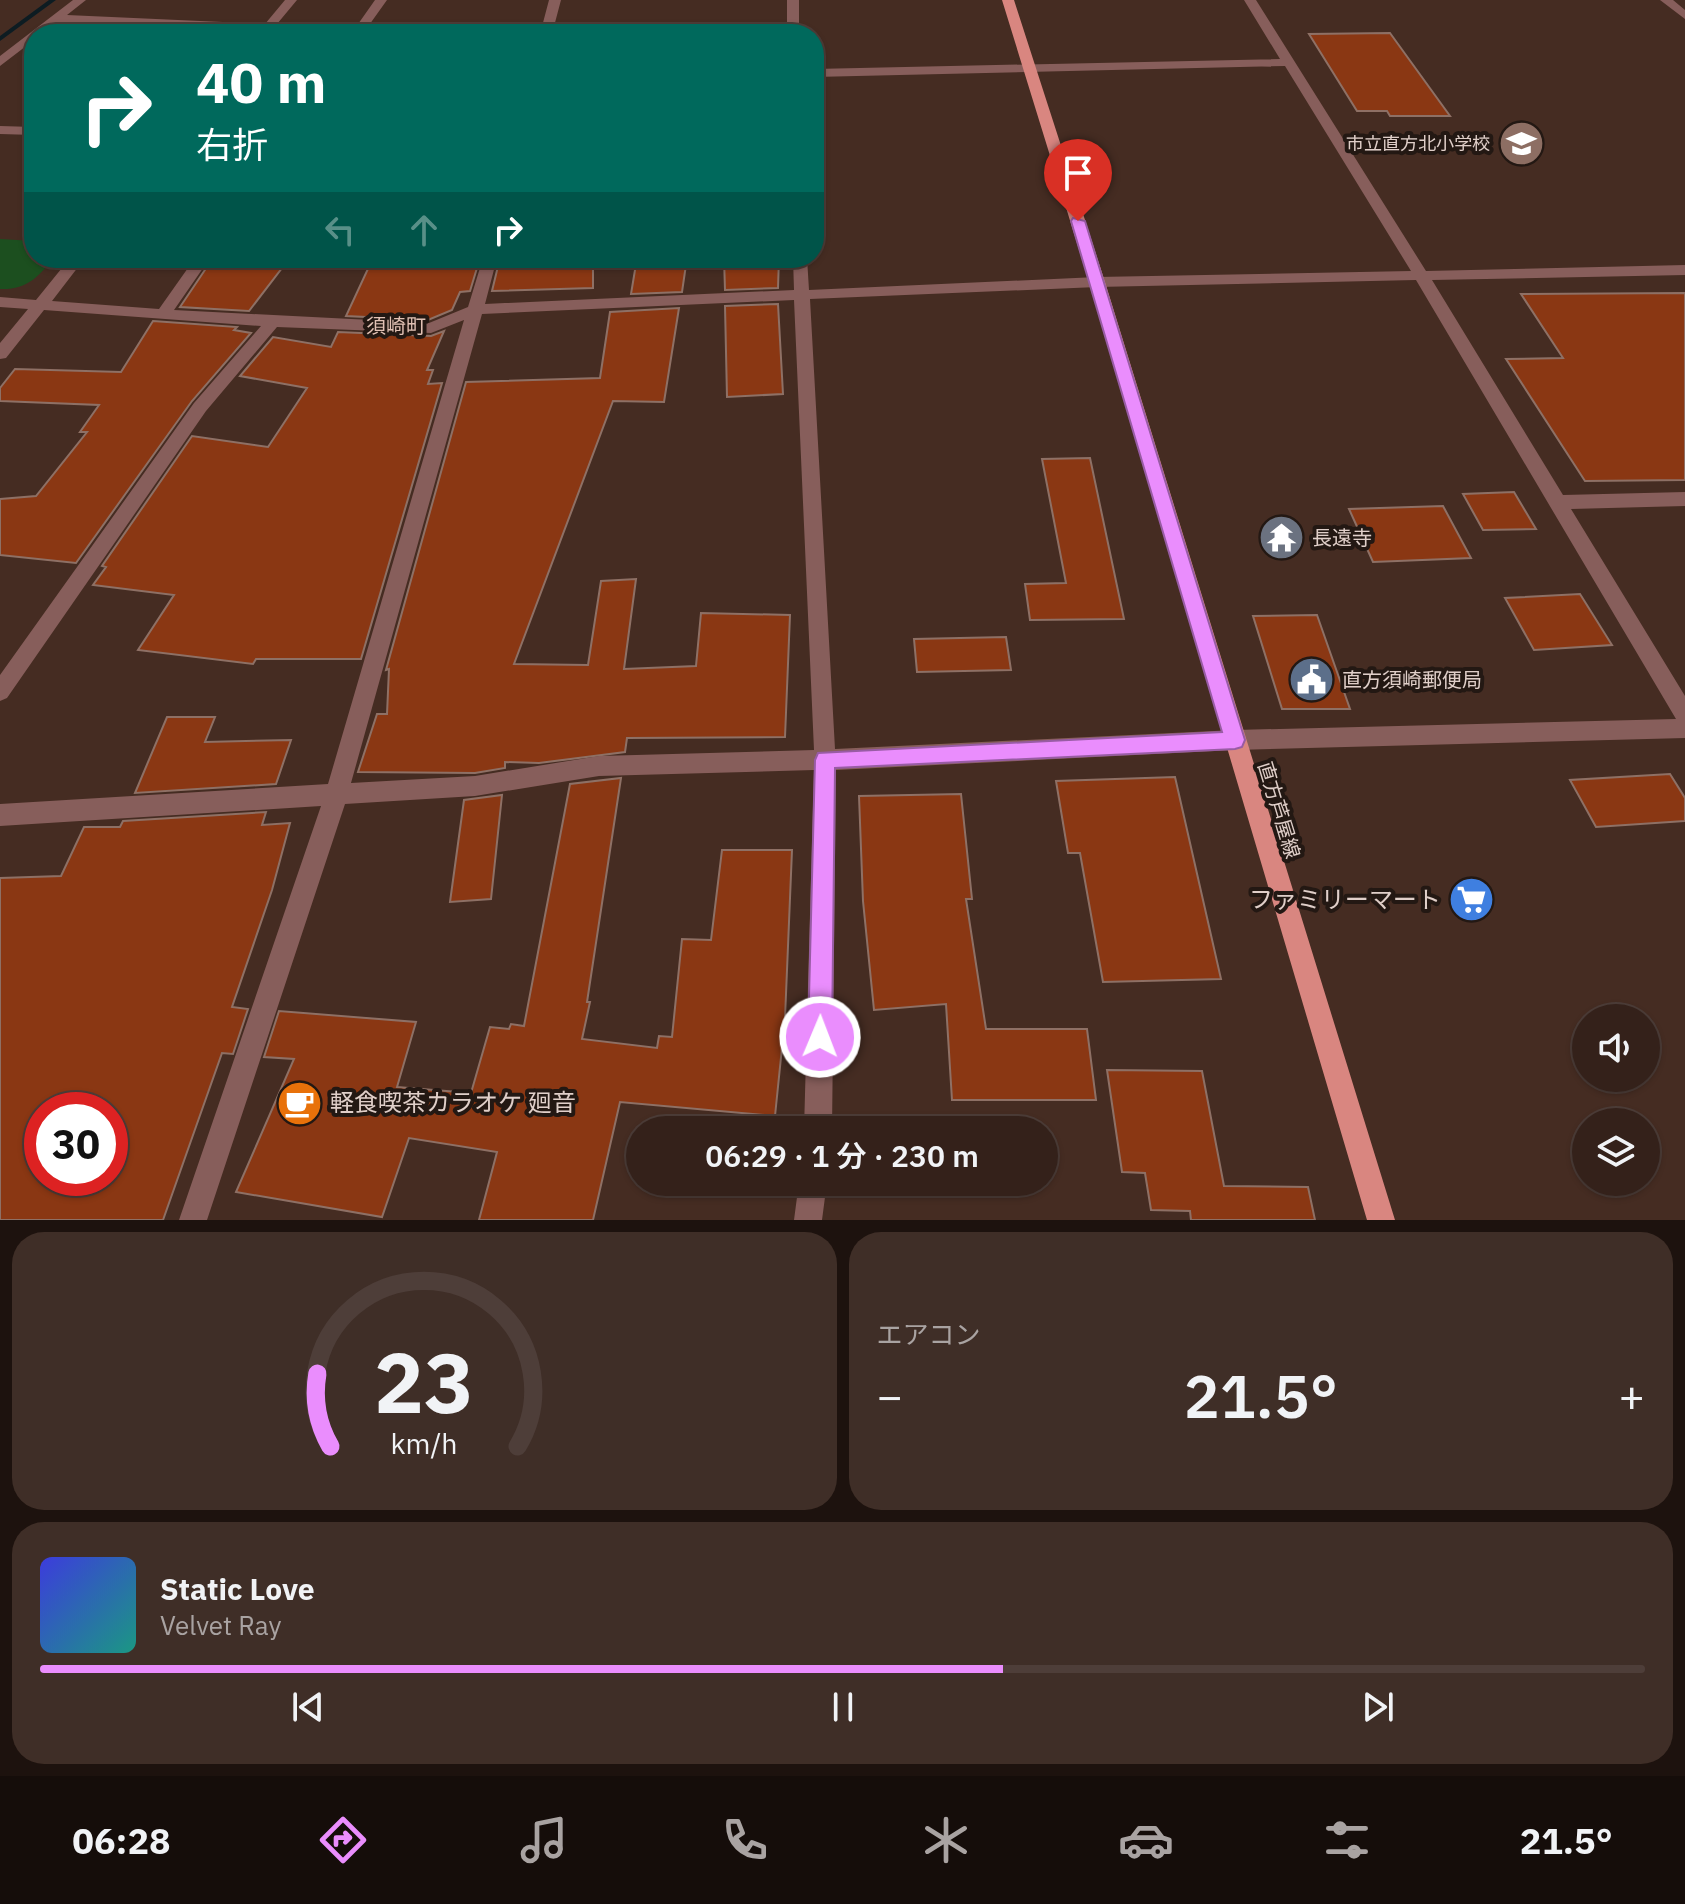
<!DOCTYPE html>
<html lang="ja">
<head>
<meta charset="utf-8">
<style>
	:root { --surface:#34211a; --page:#3f2e27; --text:#f1f3f6; --muted:#a9a3a2; --line:#4e3e39; --accent:#ea8dfd }
	body { margin:0; font-family:"IBM Plex Sans","Noto Sans JP",sans-serif; background:var(--page); color:var(--text); height:100vh; display:flex; flex-direction:column; font-size:30px; white-space:nowrap }
	* { box-sizing:border-box; margin:0 }
	p { font-size:26px; color:var(--muted) }
	.icon { flex:none; width:44px; height:44px; fill:none; stroke:currentColor; stroke-width:2; stroke-linecap:round; stroke-linejoin:round }
	.map { position:relative; height:1220px; overflow:hidden }
	.details { display:flex; flex-direction:column; gap:12px; padding:12px; background:#1d120e; flex:1 }
	.details>* { flex:none }
	.top-card { position:absolute; left:24px; top:24px; width:800px; height:244px; border-radius:32px; box-shadow:0 2px 6px #0004,0 0 0 2px var(--line); background:#00695c; color:#fff; overflow:hidden }
	.fabs { position:absolute; left:1572px; top:1004px; display:grid; gap:16px }
	.fabs a { display:grid; place-items:center; width:88px; height:88px; border-radius:50%; background:var(--surface); box-shadow:0 2px 6px #0004,0 0 0 2px var(--line); font-size:40px }
	.speed { position:absolute; left:24px; top:1092px; display:flex; gap:16px; font-size:40px; font-weight:700; text-align:center }
	.speed>* { display:grid; place-content:center; width:104px; height:104px; border-radius:50%; background:var(--surface); box-shadow:0 2px 6px #0004,0 0 0 2px var(--line); line-height:1 }
	.speed .limit { border:12px solid #d22; background:#fff; color:#111 }
	.pin { position:absolute; display:grid; place-items:center; width:68px; height:68px; color:#fff; margin:-82px -34px; border-radius:50% 50% 50% 0; rotate:-45deg; box-shadow:0 0 8px #0007 }
	.pin .icon { rotate:45deg }
	.me { position:absolute; width:88px; margin:-44px; rotate:1deg; stroke-linejoin:round; filter:drop-shadow(0 0 6px #0008) }
	.turn { display:flex; align-items:center; gap:28px; height:168px; padding:0 40px; font-size:36px }
	.turn .icon { width:104px; height:104px; stroke-width:2.5 }
	.turn b { display:block; font-size:56px; line-height:68px }
	.lanes { display:flex; align-items:center; height:76px; padding:0 40px; background:#0003; justify-content:center; gap:40px; direction:ltr }
	.lanes .off { opacity:.35 }
	.big { font-size:60px; font-weight:600; line-height:1.1 }
	.details .tile { flex:1; display:flex; flex-direction:column; justify-content:center; gap:12px; min-width:0; padding:0 28px; border-radius:32px; background:var(--page) }
	.details .dial { align-items:center; gap:0 }
	.dial svg { height:208px; overflow:visible; fill:none; stroke:var(--line); stroke-width:7; stroke-linecap:round; text-anchor:middle }
	.dial text { fill:var(--text); stroke:none }
	.song { display:flex; align-items:center; gap:24px }
	.cover { width:96px; height:96px; border-radius:12px; background:linear-gradient(135deg,hsl(240 70% 55%),hsl(170 70% 35%)) }
	.played { height:8px; border-radius:4px; background:linear-gradient(90deg,var(--accent) 60%,var(--line) 60%) }
	.keys { display:flex; justify-content:space-around; direction:ltr }
	.heat { display:flex; justify-content:space-between; align-items:center; font-size:44px; direction:ltr }
	.details .tiles { flex:1; display:grid; gap:12px; grid-template-columns:1fr 1fr }
	.tile:last-child { grid-column:span 2 }
	.trip { position:absolute; left:626px; top:1116px; width:432px; height:80px; border-radius:40px; background:var(--surface); box-shadow:0 2px 6px #0004,0 0 0 2px var(--line); font-weight:600; line-height:80px; text-align:center }
	.menu { display:flex; height:128px; justify-content:space-around; align-items:center; background:#150d0a; color:var(--muted) }
	.menu .icon { width:56px; height:56px }
	.menu .on { color:var(--accent) }
	.menu b { font-size:36px; color:var(--text) }
	.map>svg:first-child { display:block }
	.green { fill:#1c4f1f }
	.lines { fill:none; stroke-linecap:round; stroke-linejoin:round }
	.stream { fill:#0d1c22; fill-rule:evenodd }
	.building { fill:#8a3713; stroke:#8e7065; stroke-width:2; fill-rule:evenodd }
	.minor { fill:#875e5b; fill-rule:evenodd }
	.major { fill:#d98680; fill-rule:evenodd }
	.route { fill:#ea8dfd; stroke:#985ca4; stroke-width:2 }
	.labels { text-anchor:middle; stroke-width:8; stroke-linejoin:round; paint-order:stroke }
	.far-poi-label { font-size:18px; fill:#e0cfc9; stroke:#231813; text-anchor:end }
	.far-quarter-label { font-size:20px; fill:#e2c2b5; stroke:#231813 }
	.poi-label { font-size:20px; fill:#e0cfc9; stroke:#231813; text-anchor:start }
	.street-label { font-size:20px; fill:#e0cfc9; stroke:#231813 }
	.near-poi-label { font-size:24px; fill:#e0cfc9; stroke:#231813; text-anchor:end }
</style>
</head>
<body>
<div class="map">
<svg width="1685" height="1220" viewBox="0 0 1685 1220">
	<rect width="100%" height="100%" fill="#452c22"/>
	<path class="green" d="M0,239L34,241V258H54C38,277 27,290 0,289Z"/>
	<g class="lines">
		<path class="stream" d="M49,0H56L0,41V36Z"/>
	</g>
	<path class="building" d="M1390,33L1450,116H1390L1387,111H1357L1309,34Z
		M213,258L277,262L273,267L282,268L249,311L180,307Z
		M373,258H480L470,291L460,292L452,310L428,320L346,316Z
		M500,258H593V288L492,291Z
		M637,258H687L682,292L631,294Z
		M724,258H779L778,288L725,290Z
		M1685,293V480L1585,481L1506,359L1563,358L1521,294Z
		M778,304L783,394L727,397L725,306Z
		M679,308L664,402L613,401L514,664L588,665L601,581L636,579L624,669L696,666L701,613L790,615L785,737L627,738L625,752L539,763L505,762V768L475,773L358,772L377,714H387L389,669L386,670L466,382L600,378L610,312Z
		M153,321L237,327L234,330L251,333L192,401L76,563L0,555V499L36,496L87,432H80L99,405L0,401V388L15,369L121,372Z
		M444,331L427,370H433L428,384L442,383L361,659H256L253,664L138,650L174,595L93,585L106,567L102,566L192,436L268,447L307,388L240,376L273,337L331,347L338,332L431,336Z
		M1090,458L1124,619L1030,620L1025,584L1066,583L1042,459Z
		M1514,492L1536,529L1483,530L1463,494Z
		M1443,506L1471,558L1373,562L1349,509Z
		M1580,594L1612,645L1534,650L1505,598Z
		M1317,615L1350,709H1282L1253,616Z
		M1006,637L1011,670L917,672L914,639Z
		M167,717H215L205,742L291,740L276,784L135,793Z
		M1670,774L1685,798V821L1596,827L1570,780Z
		M1175,777L1221,979L1103,982L1080,853H1068L1056,781Z
		M621,778L587,1002H590L582,1039L657,1048L659,1036L672,1037L682,939L711,940L722,850H792L785,1018L775,1116L620,1102L593,1220H479L497,1152L409,1138L382,1217L236,1192L294,1059L264,1057L279,1011L416,1022L397,1087L471,1093L490,1027L509,1029L511,1024L524,1026L570,784Z
		M961,794L972,899H966L986,1029H1087L1096,1100H952L946,1004L874,1010L863,901L859,796Z
		M502,795L491,899L450,902L464,800Z
		M266,812L262,825L290,823L272,890L232,1007L248,1009L233,1054L222,1053L163,1220H0V878L61,876L84,827H120L123,821ZM42,1110H110V1178H42Z
		M1107,1070L1202,1071L1224,1186L1308,1187L1315,1220H1191L1190,1211L1151,1210L1145,1173L1122,1172Z"/>
	<g class="lines">
		<path class="minor" d="M73,0H86L67,15L265,24L285,0H297L277,24L356,27L375,0H387L367,28L429,30L435,34L272,31L269,34H257L260,30L59,22L42,34H34V40L0,66V56Z
			M549,0H561L552,34H540Z
			M787,0H799V34H787Z
			M1244,0H1256L1426,271L1685,265V275L1432,280L1563,495L1685,492V506L1571,509L1685,696V738L1235,750L836,770L832,1130H804L814,770L599,776L475,796L345,804L207,1220H179L321,806L0,826V804L328,784L464,320L431,333L277,327L206,411L7,698L0,701V675L194,403L261,326L44,310L6,358L0,359V343L28,309L0,307V297L36,300L70,258H85L52,301L159,309L195,258H210L174,310L429,323L468,307L483,258H497L485,304L794,290L793,258H807L809,290L1097,277L1411,271L1285,66L814,77V69L1280,59ZM1416,280L1676,719L1235,730L835,749L810,299L1097,287ZM794,300L814,750L599,756L475,776L351,783L482,314Z
			M1660,0H1673L1685,10V19Z
			M0,126L34,127V135L0,134Z
			M799,1182H827L822,1220H794Z"/>
		<path class="major" d="M1002,0H1014L1105,282L1395,1220H1367L1089,282Z"/>
	</g>
	<path class="route" d="M1073,218L1085,221L1245,740L1242,747L1235,749L835,768L832,1037L828,1046L820,1049L811,1046L808,1037L815,760L818,753L1222,732L1071,221Z"/>
	<defs>
		<symbol id="school-disc" viewBox="-11 -11 22 22"><circle r="9.5" fill="#8d6e63" stroke="#231813"/><path d="M0-5L7-2L0 1L-7-2ZM-4 1L0 2.5L4 1V4Q0 6-4 4Z" fill="#fff"/></symbol>
		<symbol id="temple-disc" viewBox="-11 -11 22 22"><circle r="9.5" fill="#6b7280" stroke="#231813"/><path d="M0-6L5-2H3V0L6.5 2.5H4V6H1.5V3h-3V6H-4V2.5H-6.5L-3 0V-2H-5Z" fill="#fff"/></symbol>
		<symbol id="civic-disc" viewBox="-11 -11 22 22"><circle r="9.5" fill="#5c6f8a" stroke="#231813"/><path d="M-.6-6.5H3V-4.5H.6V-3L4-1V1h2V6H-6V1h2V-1L-.6-3ZM-1.2 2.5V6h2.4V2.5Z" fill="#fff"/></symbol>
		<symbol id="supermarket-disc" viewBox="-11 -11 22 22"><circle r="9.5" fill="#3f7fe0" stroke="#231813"/><path d="M-6-5.5h2.5l.6 2H6L4.5 2H-2.5L-4.4-4H-6ZM-1.5 3.2a1.3 1.3 0 1 0 .1 0ZM3 3.2a1.3 1.3 0 1 0 .1 0Z" fill="#fff"/></symbol>
		<symbol id="cafe-disc" viewBox="-11 -11 22 22"><circle r="9.5" fill="#e8710a" stroke="#231813"/><path d="M-5.5-4.5H6V0H3Q3 3.5 0 3.5H-2.5Q-5.5 3.5-5.5 0ZM3-3.2v2h1.7v-2ZM-6 4.5H4V6H-6Z" fill="#fff"/></symbol>
	</defs>
	<g fill-rule="evenodd">
		<use href="#school-disc" x="1496" y="118" width="51" height="51"/>
		<use href="#temple-disc" x="1256" y="512" width="51" height="51"/>
		<use href="#civic-disc" x="1286" y="654" width="51" height="51"/>
		<use href="#supermarket-disc" x="1446" y="874" width="51" height="51"/>
		<use href="#cafe-disc" x="274" y="1078" width="51" height="51"/>
	</g>
	<g class="labels">
		<g class="far-poi-label">
			<text x="1490" y="150">市立直方北小学校</text>
		</g>
		<g class="far-quarter-label">
			<text x="396" y="333">須崎町</text>
		</g>
		<g class="poi-label">
			<text x="1312" y="545">長遠寺</text>
			<text x="1342" y="687">直方須崎郵便局</text>
		</g>
		<g class="street-label">
			<text transform="translate(1279 810) rotate(73)" y="7">直方芦屋線</text>
		</g>
		<g class="near-poi-label">
			<text x="1441" y="908">ファミリーマート</text>
			<text x="330" y="1111" text-anchor="start">軽食喫茶カラオケ 廻音</text>
		</g>
	</g>
</svg>
<div class="fabs">
<a><svg class="icon" aria-label="sound" viewBox="0 0 24 24"><path d="M4 9h4l5-4v14l-5-4H4zM17 9q2 3 0 6"/></svg></a>
<a><svg class="icon" aria-label="layers" viewBox="0 0 24 24"><path d="M12 4l9 5-9 5-9-5zM3 14l9 5 9-5"/></svg></a>
</div>
<div class="speed"><div class="limit">30</div></div>
<div class="pin" style="left:1078px;top:221px;background:#d93025"><svg class="icon" aria-label="arrive" viewBox="0 0 24 24"><path d="M6 21V4h12l-3 4 3 4H6"/></svg></div>
<svg class="me" style="left:820px;top:1037px" viewBox="-20 -20 40 40"><circle r="17" fill="#ea8dfd" stroke="#fff" stroke-width="3"/><path d="M0-11L8 9 0 5-8 9z" fill="#fff"/></svg>
<div class="trip">06:29 · 1 分 · 230 m</div>
<div class="top-card">
<div class="turn"><svg class="icon" aria-label="right" viewBox="0 0 24 24"><path d="M7 20v-9h11M14 6l5 5-5 5"/></svg><div><b>40 m</b>右折</div></div>
<div class="lanes"><svg class="icon off" aria-label="left" viewBox="0 0 24 24"><path d="M17 20v-9H6M10 6l-5 5 5 5"/></svg><svg class="icon off" aria-label="ahead" viewBox="0 0 24 24"><path d="M12 20V5M6 11l6-6 6 6"/></svg><svg class="icon" aria-label="right" viewBox="0 0 24 24"><path d="M7 20v-9h11M14 6l5 5-5 5"/></svg></div>
</div>
</div>
<section class="details">
<div class="tiles">
<div class="tile dial"><svg viewBox="0 0 100 80">
<path d="M14 69A42 42 0 1 1 86 69"/>
<path d="M14 69A42 42 0 0 1 9 41" stroke="#ea8dfd"/>
<text x="50" y="56" font-size="32" font-weight="700">23</text>
<text x="50" y="72" font-size="11">km/h</text>
</svg></div>
<div class="tile"><p>エアコン</p>
<div class="heat"><a>−</a><b class="big">21.5°</b><a>+</a></div>
</div>
<div class="tile">
<div class="song"><i class="cover"></i><div><b>Static Love</b><p>Velvet Ray</p></div></div>
<div class="played"></div>
<div class="keys"><svg class="icon" aria-label="previous" viewBox="0 0 24 24"><path d="M18 5L8 12l10 7zM5 5v14"/></svg><svg class="icon" aria-label="pause" viewBox="0 0 24 24"><path d="M8 5v14M16 5v14"/></svg><svg class="icon" aria-label="next" viewBox="0 0 24 24"><path d="M6 5l10 7-10 7zM19 5v14"/></svg></div>
</div>
</div>
</section>
<nav class="menu">
<b>06:28</b>
<svg class="icon on" aria-label="directions" viewBox="0 0 24 24"><path d="M12 3l9 9-9 9-9-9zM9 14v-3h6M13 9l2 2-2 2"/></svg>
<svg class="icon" aria-label="music" viewBox="0 0 24 24"><path d="M9 18V5l10-2v13"/><circle cx="6" cy="18" r="3"/><circle cx="16" cy="16" r="3"/></svg>
<svg class="icon" aria-label="phone" viewBox="0 0 24 24"><path d="M5 4h4l2 5-3 2q2 4 5 5l2-3 5 2v4C11 20 4 13 5 4z"/></svg>
<svg class="icon" aria-label="climate" viewBox="0 0 24 24"><path d="M12 3v18M4 7l16 10M4 17L20 7"/></svg>
<svg class="icon" aria-label="car" viewBox="0 0 24 24"><path d="M5 17H2v-5l4-1 3-4h7l3 4 3 1v5h-3M9 17h6M6 11h13"/><circle cx="7" cy="17" r="2"/><circle cx="17" cy="17" r="2"/></svg>
<svg class="icon" aria-label="filters" viewBox="0 0 24 24"><path d="M4 7h16M4 17h16"/><circle cx="9" cy="7" r="2"/><circle cx="15" cy="17" r="2"/></svg>
<b>21.5°</b>
</nav>
</body>
</html>
